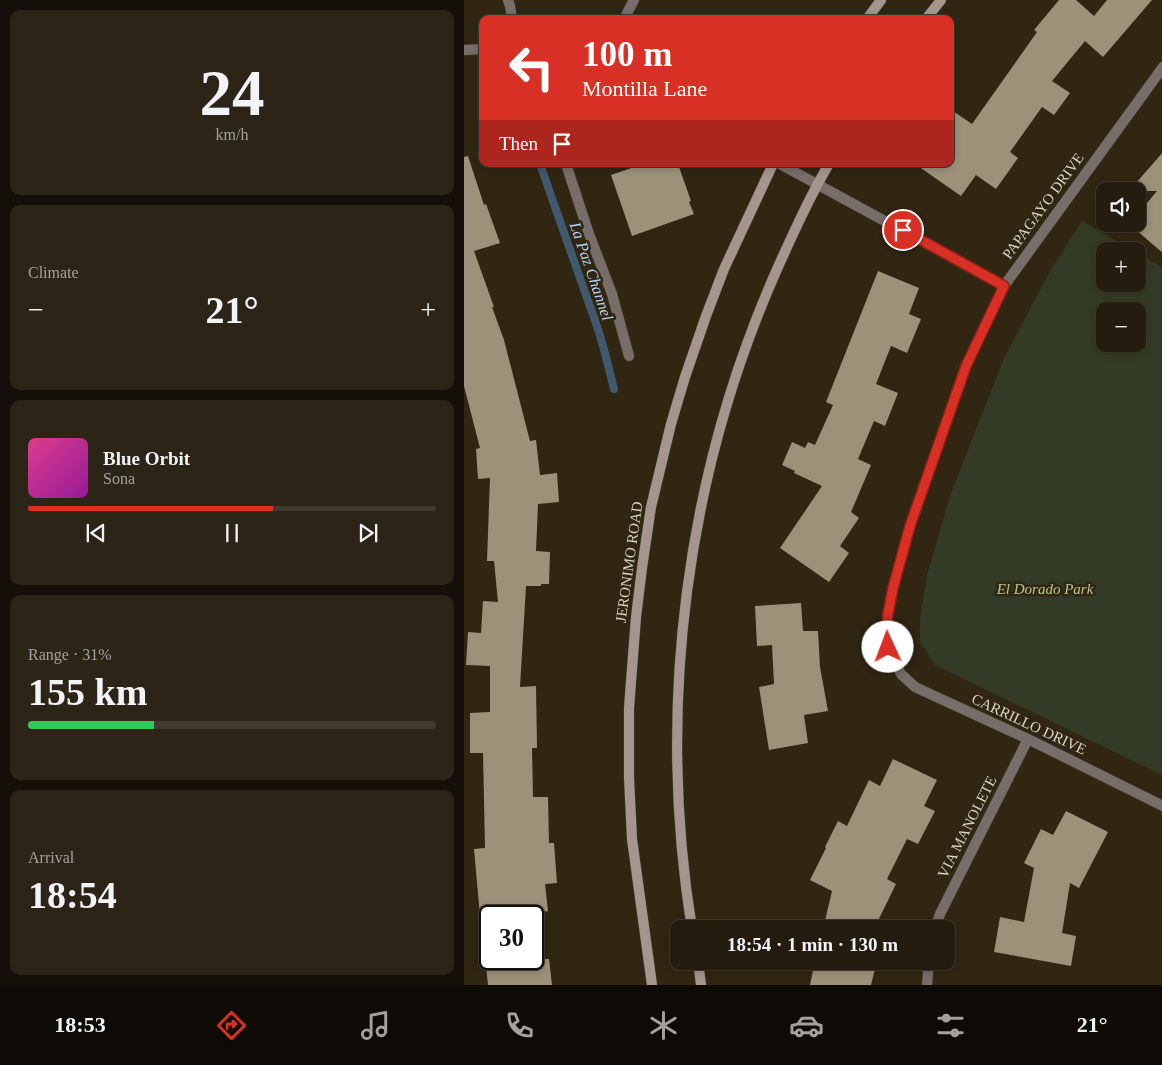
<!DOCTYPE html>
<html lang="en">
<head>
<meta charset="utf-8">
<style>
	:root { --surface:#241c0e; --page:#2c2517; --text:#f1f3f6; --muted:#a3a19e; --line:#413a2e; --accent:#d93025 }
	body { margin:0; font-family:Georgia,serif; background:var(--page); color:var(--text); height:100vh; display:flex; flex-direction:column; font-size:19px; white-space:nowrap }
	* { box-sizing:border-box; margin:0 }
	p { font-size:16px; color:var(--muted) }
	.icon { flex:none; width:28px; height:28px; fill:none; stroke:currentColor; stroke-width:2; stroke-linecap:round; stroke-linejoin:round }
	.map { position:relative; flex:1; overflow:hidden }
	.details { display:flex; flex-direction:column; gap:10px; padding:10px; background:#140f08; width:464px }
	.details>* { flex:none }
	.guide { position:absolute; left:15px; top:15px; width:475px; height:152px; border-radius:10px; box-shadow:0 2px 8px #0003,0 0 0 1px var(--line); background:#d93025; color:#fff; overflow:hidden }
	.tools { position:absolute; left:632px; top:182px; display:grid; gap:10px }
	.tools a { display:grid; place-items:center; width:50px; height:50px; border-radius:10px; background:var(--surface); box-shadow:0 2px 8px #0003,0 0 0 1px var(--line); font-size:25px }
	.speed { position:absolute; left:15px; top:905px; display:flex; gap:10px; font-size:25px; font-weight:700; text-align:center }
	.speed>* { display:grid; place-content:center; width:65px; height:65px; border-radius:50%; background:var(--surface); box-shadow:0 2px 8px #0003,0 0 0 1px var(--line); line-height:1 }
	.speed .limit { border:2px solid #111; border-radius:8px; background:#fff; color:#111 }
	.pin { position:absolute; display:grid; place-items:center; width:42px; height:42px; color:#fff; margin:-21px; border:2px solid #fff; border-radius:50%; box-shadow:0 1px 5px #0007 }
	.me { position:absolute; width:55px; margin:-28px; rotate:358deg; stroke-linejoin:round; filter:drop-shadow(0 0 4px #0008) }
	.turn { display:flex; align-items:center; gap:18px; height:105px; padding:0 20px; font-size:22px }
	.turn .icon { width:65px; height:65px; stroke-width:2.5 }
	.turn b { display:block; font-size:35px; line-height:42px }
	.then { display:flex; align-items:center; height:48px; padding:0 20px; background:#0003; gap:10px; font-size:19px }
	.big { font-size:38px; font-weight:700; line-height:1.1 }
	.details .widget { flex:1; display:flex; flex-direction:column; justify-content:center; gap:8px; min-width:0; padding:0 18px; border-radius:10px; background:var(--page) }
	.details .dial { align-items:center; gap:0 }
	.dial b { font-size:65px; line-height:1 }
	.song { display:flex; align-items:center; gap:15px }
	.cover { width:60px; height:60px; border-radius:8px; background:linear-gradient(135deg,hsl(330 70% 55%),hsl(300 70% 35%)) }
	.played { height:5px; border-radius:2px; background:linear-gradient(90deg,var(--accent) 60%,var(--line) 60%) }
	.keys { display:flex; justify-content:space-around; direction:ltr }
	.heat { display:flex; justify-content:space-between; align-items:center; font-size:28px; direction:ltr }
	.charge { height:8px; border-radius:4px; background:linear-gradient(90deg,#34c759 31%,var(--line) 0) }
	.trip { position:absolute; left:206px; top:920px; width:285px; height:50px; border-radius:10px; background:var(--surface); box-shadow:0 2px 8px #0003,0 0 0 1px var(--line); font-weight:700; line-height:50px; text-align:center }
	.menu { display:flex; height:80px; justify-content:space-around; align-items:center; background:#0e0b06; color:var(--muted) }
	.menu .icon { width:35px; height:35px }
	.menu .active { color:var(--accent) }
	.menu b { font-size:22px; color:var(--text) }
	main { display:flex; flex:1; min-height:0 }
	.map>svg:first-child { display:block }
	.green { fill:#333a25; fill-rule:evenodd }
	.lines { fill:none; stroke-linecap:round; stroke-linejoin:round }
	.stream { stroke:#41596e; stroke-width:8 }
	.building { fill:#9d917a }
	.service-casing { stroke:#4b422f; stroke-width:11 }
	.minor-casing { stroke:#4b422f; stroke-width:11 }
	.tertiary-casing { stroke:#4b422f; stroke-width:11 }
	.secondary-casing { stroke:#4b422f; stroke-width:11 }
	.service { stroke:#786d68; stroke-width:10 }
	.minor { stroke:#786d68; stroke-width:10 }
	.tertiary { stroke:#786d68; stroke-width:10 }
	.secondary { stroke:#a6958c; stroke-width:10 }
	.route-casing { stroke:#8d1f18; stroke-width:12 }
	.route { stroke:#d93025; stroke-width:9 }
	.labels { text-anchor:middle; stroke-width:5; stroke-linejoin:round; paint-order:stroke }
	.street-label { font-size:15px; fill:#dad3c7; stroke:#302612 }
	.park-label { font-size:15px; font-style:italic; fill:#b5c790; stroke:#302612 }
	.water-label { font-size:16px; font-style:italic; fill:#b3d8f9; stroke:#302612 }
</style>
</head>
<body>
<main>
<section class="details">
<div class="widget dial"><b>24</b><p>km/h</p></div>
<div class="widget"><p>Climate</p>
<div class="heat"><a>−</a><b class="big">21°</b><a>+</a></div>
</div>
<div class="widget">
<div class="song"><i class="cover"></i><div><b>Blue Orbit</b><p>Sona</p></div></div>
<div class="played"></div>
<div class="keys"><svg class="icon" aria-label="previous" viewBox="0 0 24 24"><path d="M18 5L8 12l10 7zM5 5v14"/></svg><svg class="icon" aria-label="pause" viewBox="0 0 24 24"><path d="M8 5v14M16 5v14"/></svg><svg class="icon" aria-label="next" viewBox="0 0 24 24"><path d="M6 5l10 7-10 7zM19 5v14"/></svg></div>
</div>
<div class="widget"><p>Range · 31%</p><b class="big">155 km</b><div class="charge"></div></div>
<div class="widget"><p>Arrival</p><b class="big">18:54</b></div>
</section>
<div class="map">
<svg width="699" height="985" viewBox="0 0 699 985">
	<rect width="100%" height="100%" fill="#302612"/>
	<path class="green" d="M618,221L670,251H641V284H674V253L698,267V775L471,665L456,642V619L463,575L487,493L540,358L585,273ZM641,311H674V344H641Z"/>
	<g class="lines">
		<path class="stream" d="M76,164L135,332L142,357L150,389"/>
	</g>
	<path class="building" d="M595,0H612L630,16L643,0H688L639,57L621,41L588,81L606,93L590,115L578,107L546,152L554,158L532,189L512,175L497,196L451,164H486V109L508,124L573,32L570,30Z
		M699,152V253L665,224H674V214L693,191H665Z
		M4,156L20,205L22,204L36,243L10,251L30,307H28L40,340L66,441L72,440L76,475L93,473L95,502L74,504L72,551L86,552L85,584H77V586H62L56,687L72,686L73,748H68L69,797H84L85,843H90L93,883L81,884L84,911L79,912V916H16L10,849L21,848L19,753H6V713L26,712V666L2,665L4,632L17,633L19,601L34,602L30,561H23L26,478L14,479L12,449L16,448L0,386V157Z
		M179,164H214L227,201L225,202L230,214L168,236L147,175Z
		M414,271L455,288L445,314L457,319L443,353L427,346L412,384L434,393L421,426L410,421L394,459L407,465L387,512L395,518L376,546L385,553L365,582L316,548L358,486L330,473L331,471L318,465L328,442L341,448L344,442L351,445L369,405L362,402Z
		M337,603L339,631H354L356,667L364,711L340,715L344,743L305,750L295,687L310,684L308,645L293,646L291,606Z
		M429,759L473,780L460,806L471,811L454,844L443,839L423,879L432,884L410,929H359L368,891L346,880L362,848L361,847L374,821L383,826L405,780L416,786Z
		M602,811L644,832L615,888L606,883L598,933L612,936L607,966L530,952L536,917L560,922L570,868L560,863L577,829L589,835Z
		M45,959H85L88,985H24L22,965L45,962Z
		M351,961H413L407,985H346Z"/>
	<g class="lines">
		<defs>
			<path id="service" d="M44,0L46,6L48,19
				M102,164L125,234L148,294L165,356"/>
			<path id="minor" d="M160,19L170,0
				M699,67L540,286L502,366L446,526L429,588L424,614L422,632L424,647L429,659L437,674L451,687L564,739L699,806
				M471,929L476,914L564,739
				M463,985L465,961"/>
			<path id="tertiary" d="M0,50L19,49
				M316,164L540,286"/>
			<path id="secondary" d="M403,19L417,0
				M462,19L477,0
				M228,929C192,706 222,473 314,267C330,232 345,197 365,164
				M234,961L237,985
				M188,985L168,839L165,778V708L172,617L178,568L187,507L207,424L221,377L242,316L260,269L309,164"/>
		</defs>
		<use href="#service" class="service-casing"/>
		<use href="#minor" class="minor-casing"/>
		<use href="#tertiary" class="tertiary-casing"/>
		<use href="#secondary" class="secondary-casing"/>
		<use href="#service" class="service"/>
		<use href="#minor" class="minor"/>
		<use href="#tertiary" class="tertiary"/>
		<use href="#secondary" class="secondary"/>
	</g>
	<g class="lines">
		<defs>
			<path id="route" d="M424,647L422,632L424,614L429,588L446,526L502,366L540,286L439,230"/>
		</defs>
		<use href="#route" class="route-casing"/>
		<use href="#route" class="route"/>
	</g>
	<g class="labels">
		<g class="street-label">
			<text transform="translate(579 206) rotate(-54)" y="5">PAPAGAYO DRIVE</text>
			<text transform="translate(165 562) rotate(-82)" y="5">JERONIMO ROAD</text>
			<text transform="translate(565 724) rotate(25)" y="5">CARRILLO DRIVE</text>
			<text transform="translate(503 827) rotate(-63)" y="5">VIA MANOLETE</text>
		</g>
		<g class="park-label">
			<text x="581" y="594">El Dorado Park</text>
		</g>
		<g class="water-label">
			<text transform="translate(128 271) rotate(71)" y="6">La Paz Channel</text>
		</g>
	</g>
</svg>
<div class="tools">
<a><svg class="icon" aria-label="sound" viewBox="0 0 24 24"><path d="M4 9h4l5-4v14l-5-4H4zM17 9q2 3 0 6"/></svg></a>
<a>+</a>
<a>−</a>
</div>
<div class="speed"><div class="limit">30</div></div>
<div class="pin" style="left:439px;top:230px;background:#d93025"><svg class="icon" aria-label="arrive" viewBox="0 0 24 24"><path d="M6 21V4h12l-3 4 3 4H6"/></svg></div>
<svg class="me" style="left:424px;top:647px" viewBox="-20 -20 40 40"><circle r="19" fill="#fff"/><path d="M0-13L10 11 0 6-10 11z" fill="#d93025"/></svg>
<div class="trip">18:54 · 1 min · 130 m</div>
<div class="guide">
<div class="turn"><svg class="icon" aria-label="left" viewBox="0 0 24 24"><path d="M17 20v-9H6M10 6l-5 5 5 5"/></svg><div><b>100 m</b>Montilla Lane</div></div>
<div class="then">Then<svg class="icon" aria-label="arrive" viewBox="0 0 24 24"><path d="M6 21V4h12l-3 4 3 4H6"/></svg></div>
</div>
</div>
</main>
<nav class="menu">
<b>18:53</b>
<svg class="icon active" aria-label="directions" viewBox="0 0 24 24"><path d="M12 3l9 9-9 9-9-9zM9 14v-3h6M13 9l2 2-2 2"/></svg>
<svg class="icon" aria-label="music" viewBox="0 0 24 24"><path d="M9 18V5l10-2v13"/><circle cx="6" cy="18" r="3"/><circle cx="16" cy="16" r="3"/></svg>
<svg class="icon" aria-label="phone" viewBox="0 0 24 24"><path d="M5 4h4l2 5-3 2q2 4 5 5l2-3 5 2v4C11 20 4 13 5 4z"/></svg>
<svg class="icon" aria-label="climate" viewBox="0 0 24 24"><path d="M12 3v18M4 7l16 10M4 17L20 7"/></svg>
<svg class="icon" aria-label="car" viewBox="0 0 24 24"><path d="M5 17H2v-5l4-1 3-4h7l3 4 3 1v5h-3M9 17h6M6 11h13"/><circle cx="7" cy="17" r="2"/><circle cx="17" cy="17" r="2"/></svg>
<svg class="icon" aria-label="filters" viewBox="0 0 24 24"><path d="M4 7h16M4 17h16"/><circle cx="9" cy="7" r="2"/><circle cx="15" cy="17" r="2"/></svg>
<b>21°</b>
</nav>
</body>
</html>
